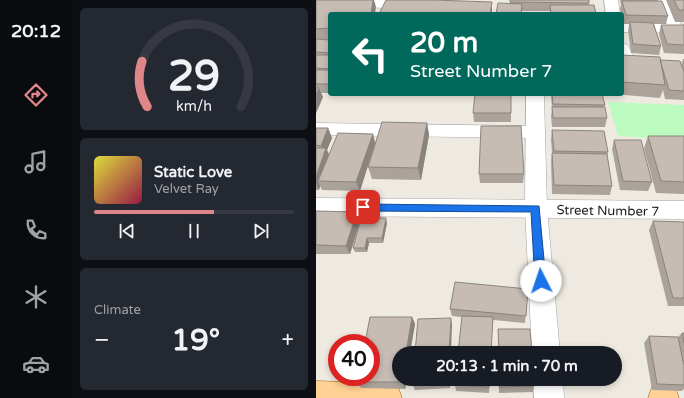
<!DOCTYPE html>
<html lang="en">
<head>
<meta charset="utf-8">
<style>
	:root { --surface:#171b24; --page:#242831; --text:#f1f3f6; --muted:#9ea1a6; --line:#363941; --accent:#df8688 }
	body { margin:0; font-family:"Varela Round",sans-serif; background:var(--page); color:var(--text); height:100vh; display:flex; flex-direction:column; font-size:15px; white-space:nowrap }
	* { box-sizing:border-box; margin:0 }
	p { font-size:13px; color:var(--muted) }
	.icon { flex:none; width:22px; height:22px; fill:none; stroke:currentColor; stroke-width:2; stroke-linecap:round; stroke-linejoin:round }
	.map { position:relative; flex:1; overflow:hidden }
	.side { display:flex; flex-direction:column; gap:8px; padding:8px; background:#0d0f14; width:244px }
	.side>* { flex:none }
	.banner { position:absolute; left:12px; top:12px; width:296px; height:84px; border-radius:4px; box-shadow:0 2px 6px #0003; background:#00695c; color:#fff; overflow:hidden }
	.speed { position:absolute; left:12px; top:334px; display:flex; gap:8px; font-size:20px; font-weight:700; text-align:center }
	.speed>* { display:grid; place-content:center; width:52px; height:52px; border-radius:50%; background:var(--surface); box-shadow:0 2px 6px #0003; line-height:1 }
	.speed .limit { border:6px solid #d22; background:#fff; color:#111 }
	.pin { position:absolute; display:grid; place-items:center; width:34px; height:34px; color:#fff; margin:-17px; border-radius:8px; box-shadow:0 2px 6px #0006 }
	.me { position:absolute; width:44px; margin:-22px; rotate:356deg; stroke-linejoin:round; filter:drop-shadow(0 0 3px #0008) }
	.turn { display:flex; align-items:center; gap:14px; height:84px; padding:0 16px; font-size:18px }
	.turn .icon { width:52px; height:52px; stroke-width:2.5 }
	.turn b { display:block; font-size:28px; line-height:34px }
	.big { font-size:30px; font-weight:800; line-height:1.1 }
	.side .widget { flex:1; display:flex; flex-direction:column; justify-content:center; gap:6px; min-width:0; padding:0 14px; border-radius:6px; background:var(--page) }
	.side .dial { align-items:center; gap:0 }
	.dial svg { height:104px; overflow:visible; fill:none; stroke:var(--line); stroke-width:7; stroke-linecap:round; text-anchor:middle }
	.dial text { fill:var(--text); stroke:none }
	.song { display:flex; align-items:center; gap:12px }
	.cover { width:48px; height:48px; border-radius:6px; background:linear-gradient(135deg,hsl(60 70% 55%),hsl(340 70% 35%)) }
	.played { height:4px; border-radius:2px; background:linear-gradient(90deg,var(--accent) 60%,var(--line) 60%) }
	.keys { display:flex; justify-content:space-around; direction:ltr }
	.heat { display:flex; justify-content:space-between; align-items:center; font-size:22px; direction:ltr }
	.trip { position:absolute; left:76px; top:346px; width:230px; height:40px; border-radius:20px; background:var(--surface); box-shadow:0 2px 6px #0003; font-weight:800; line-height:40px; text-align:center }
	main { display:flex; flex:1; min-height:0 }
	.dock { display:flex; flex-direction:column; width:72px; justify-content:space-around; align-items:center; background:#090b0e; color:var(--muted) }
	.dock .icon { width:28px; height:28px }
	.dock .selected { color:var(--accent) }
	.dock b { font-size:18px; color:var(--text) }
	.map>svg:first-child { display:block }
	.park { fill:#bbfbc0 }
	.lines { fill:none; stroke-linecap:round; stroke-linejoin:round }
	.minor-casing { stroke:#a3a3a3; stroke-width:1 }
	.tertiary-casing { stroke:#a3a3a3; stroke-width:1 }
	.primary-casing { stroke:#946200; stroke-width:1 }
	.minor { fill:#fff; fill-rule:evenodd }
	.tertiary { fill:#fff; fill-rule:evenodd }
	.primary { fill:#ffd195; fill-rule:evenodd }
	.wall { fill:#aaa29b }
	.shaded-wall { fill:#8b847e }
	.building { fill:#c6bcb4; stroke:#8b847e }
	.route { fill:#1a73e8; stroke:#114b97 }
	.labels { text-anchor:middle; stroke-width:3.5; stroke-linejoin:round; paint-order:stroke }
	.street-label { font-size:13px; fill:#1c1c1c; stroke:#fff }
</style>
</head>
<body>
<main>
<nav class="dock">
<b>20:12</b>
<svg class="icon selected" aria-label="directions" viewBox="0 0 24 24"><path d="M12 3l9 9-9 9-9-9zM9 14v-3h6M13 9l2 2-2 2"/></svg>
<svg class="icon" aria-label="music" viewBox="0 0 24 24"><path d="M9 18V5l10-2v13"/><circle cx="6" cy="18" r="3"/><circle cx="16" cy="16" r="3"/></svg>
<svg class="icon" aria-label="phone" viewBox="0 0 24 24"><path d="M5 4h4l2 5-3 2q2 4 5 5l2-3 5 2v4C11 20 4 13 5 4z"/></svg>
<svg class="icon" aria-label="climate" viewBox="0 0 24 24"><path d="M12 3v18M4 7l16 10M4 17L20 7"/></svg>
<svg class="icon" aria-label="car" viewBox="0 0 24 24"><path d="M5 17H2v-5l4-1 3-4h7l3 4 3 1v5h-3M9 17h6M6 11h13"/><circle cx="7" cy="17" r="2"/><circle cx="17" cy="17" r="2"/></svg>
</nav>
<section class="side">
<div class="widget dial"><svg viewBox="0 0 100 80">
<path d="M14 69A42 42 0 1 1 86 69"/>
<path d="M14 69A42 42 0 0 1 10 34" stroke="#df8688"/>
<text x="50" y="56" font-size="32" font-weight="700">29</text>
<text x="50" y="72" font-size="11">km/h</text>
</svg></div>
<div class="widget">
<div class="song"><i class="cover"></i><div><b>Static Love</b><p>Velvet Ray</p></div></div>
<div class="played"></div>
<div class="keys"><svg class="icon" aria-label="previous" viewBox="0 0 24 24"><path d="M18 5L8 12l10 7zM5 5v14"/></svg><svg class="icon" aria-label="pause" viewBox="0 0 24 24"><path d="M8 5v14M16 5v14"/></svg><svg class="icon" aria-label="next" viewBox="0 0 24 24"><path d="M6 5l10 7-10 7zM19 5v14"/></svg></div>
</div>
<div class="widget"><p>Climate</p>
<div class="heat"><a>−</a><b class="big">19°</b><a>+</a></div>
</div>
</section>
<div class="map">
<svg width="368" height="398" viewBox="0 0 368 398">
	<rect width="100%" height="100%" fill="#eeeae1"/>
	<path class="park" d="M292,102L368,105V140L302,136Z"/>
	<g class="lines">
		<defs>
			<path id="minor" d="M288,0H302L304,14H290Z
				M338,0H352L365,24L368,25V33L306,32V24H351Z
				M306,43L312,45L318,59L316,62L306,63Z
				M0,123L219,126L226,127L229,132L226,137L219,138L0,135Z
				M0,198L368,201V219L0,216Z"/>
			<path id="tertiary" d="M0,0H104L102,3L72,8L0,6Z
				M210,94H228L231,209L244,353H216L209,209Z
				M217,379H247L248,398H218Z"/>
			<path id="primary" d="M0,381L71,383L82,387L86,398H0Z
				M348,383L359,387L363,398H332L336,387Z"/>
		</defs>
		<use href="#minor" class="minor-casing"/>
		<use href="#tertiary" class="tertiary-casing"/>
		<use href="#primary" class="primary-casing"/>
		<use href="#minor" class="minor"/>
		<use href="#tertiary" class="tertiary"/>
		<use href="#primary" class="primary"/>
	</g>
	<path class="wall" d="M0,0L60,7L14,14V93H5L7,97L0,113Z
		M304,0H342V1L352,16L350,24H338L345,46L343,55L315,53L312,31L313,24H308L304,9L305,5Z
		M350,0H368V22H359Z
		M194,2L273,3V5L280,14H234V11H206L194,4Z
		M345,25H368V54L348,53L343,34Z
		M306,55L344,60L365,65L367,59H368V100L349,99L347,90L344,98L297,94H306Z
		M235,94H286L289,105L288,107L291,118L289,127H236L235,116L236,110Z
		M157,113H195V122H158Z
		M111,123L113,135L105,180L56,179L52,167L59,144L44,191L6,190L4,186L3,190H0V128H12L16,138L11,150L13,155L57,134L59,143Z
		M236,130L292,152L291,156L296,186L294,195L236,194L235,162L236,153L235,139Z
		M332,136H368V194L340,193L328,148Z
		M298,140L336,182L332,191L304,190L296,149Z
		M163,174H208L207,183H164Z
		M0,211L41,212L44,221L34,254H0Z
		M337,221L368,222V306H352L333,230Z
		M71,223L67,243H53L51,252H39L37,248Z
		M212,289L209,323L177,320V324L145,317L136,316L134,309Z
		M96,317L99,324L94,353H83V379H91L89,389L45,388L41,382Z
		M366,333H368V389L366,391L336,390L328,343L333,336L362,337Z
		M134,379V388L99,390L96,384Z
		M174,379L173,393L140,391L139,385Z
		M183,379L218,386L217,392L183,393Z"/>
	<path class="shaded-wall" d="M57,0H58L60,7L59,14H55Z
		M176,2V14H174Z
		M3,88L7,97L0,113V95Z
		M111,123L113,135L105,180L102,168Z
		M12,128L16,138L11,150L14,157L2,181L4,186L3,190L0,184V177L8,154L5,146Z
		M57,134L59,143L44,191L40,182Z
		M41,212L44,221L34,254L30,246Z
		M70,218L71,223L67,243L66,238Z
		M51,238L53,243L51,252L49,248Z
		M96,317L99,324L94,353H90Z
		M135,318L136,325L135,353H133Z
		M87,379H91L89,389L86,382Z
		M132,379H134V388L132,382Z"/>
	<path class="building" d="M0,0H57L55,14H14V28L0,29Z
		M70,0H117L176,2L174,14H63Z
		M194,0H273V3L194,2Z
		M358,0H368V10H363Z
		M306,1H346L352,16L310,15Z
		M182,3L206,4L205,14H180Z
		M234,5H278L280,14H235Z
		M314,22L337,23L345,46L317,44Z
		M345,25H368V45L351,44Z
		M0,39L14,40V53L0,52Z
		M0,55H14V69L0,68Z
		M306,55L344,57L349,85L306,82Z
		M344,60L364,61L368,72V91L353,90Z
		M0,70H14V84H0Z
		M0,88H3L0,95Z
		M159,94H195V113H157Z
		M236,94H286L289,105L237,104Z
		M236,107H289L291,118H237Z
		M66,122L111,123L102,168L52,167Z
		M165,126H205L208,174H163Z
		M0,128H12L5,146L0,145Z
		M236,130L288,131L292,152L238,151Z
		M22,133L57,134L40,182L2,181Z
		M332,136H368V182L345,181Z
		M298,140H325L336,182L307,181Z
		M0,148H10L0,177Z
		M236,153L291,154L296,186L238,185Z
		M0,211L41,212L30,246L0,245Z
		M45,218H70L66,238H51L49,248H37Z
		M337,221L368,222V298H357Z
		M139,282L212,289L210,316L134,309Z
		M146,316L177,317L175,353H142Z
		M54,317H96L90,353H83V379H87L86,382H41L42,377H55V343H49Z
		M135,318L133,353H99L102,319Z
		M182,329H214L216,353H183Z
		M366,333H368V343Z
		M333,336L362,337L368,366V385L341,384Z
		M97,379H132V382L96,384Z
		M139,379H173V387L139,385Z
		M183,379H218V386L183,387Z"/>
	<path class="route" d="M47,204L223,206L230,281L228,284L225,286L221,284L219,281L215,212L47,211L42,207Z"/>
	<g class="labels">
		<g class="street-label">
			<text transform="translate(292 210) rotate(1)" y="5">Street Number 7</text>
		</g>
	</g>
</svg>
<div class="speed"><div class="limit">40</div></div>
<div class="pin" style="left:47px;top:207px;background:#d93025"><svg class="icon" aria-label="arrive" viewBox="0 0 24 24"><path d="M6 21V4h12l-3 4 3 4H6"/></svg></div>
<svg class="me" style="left:225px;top:281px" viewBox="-20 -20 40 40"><circle r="19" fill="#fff"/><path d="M0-13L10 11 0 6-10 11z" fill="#1a73e8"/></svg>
<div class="trip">20:13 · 1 min · 70 m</div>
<div class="banner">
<div class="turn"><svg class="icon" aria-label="left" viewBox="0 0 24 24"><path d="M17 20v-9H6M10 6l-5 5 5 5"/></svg><div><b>20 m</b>Street Number 7</div></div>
</div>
</div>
</main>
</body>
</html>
